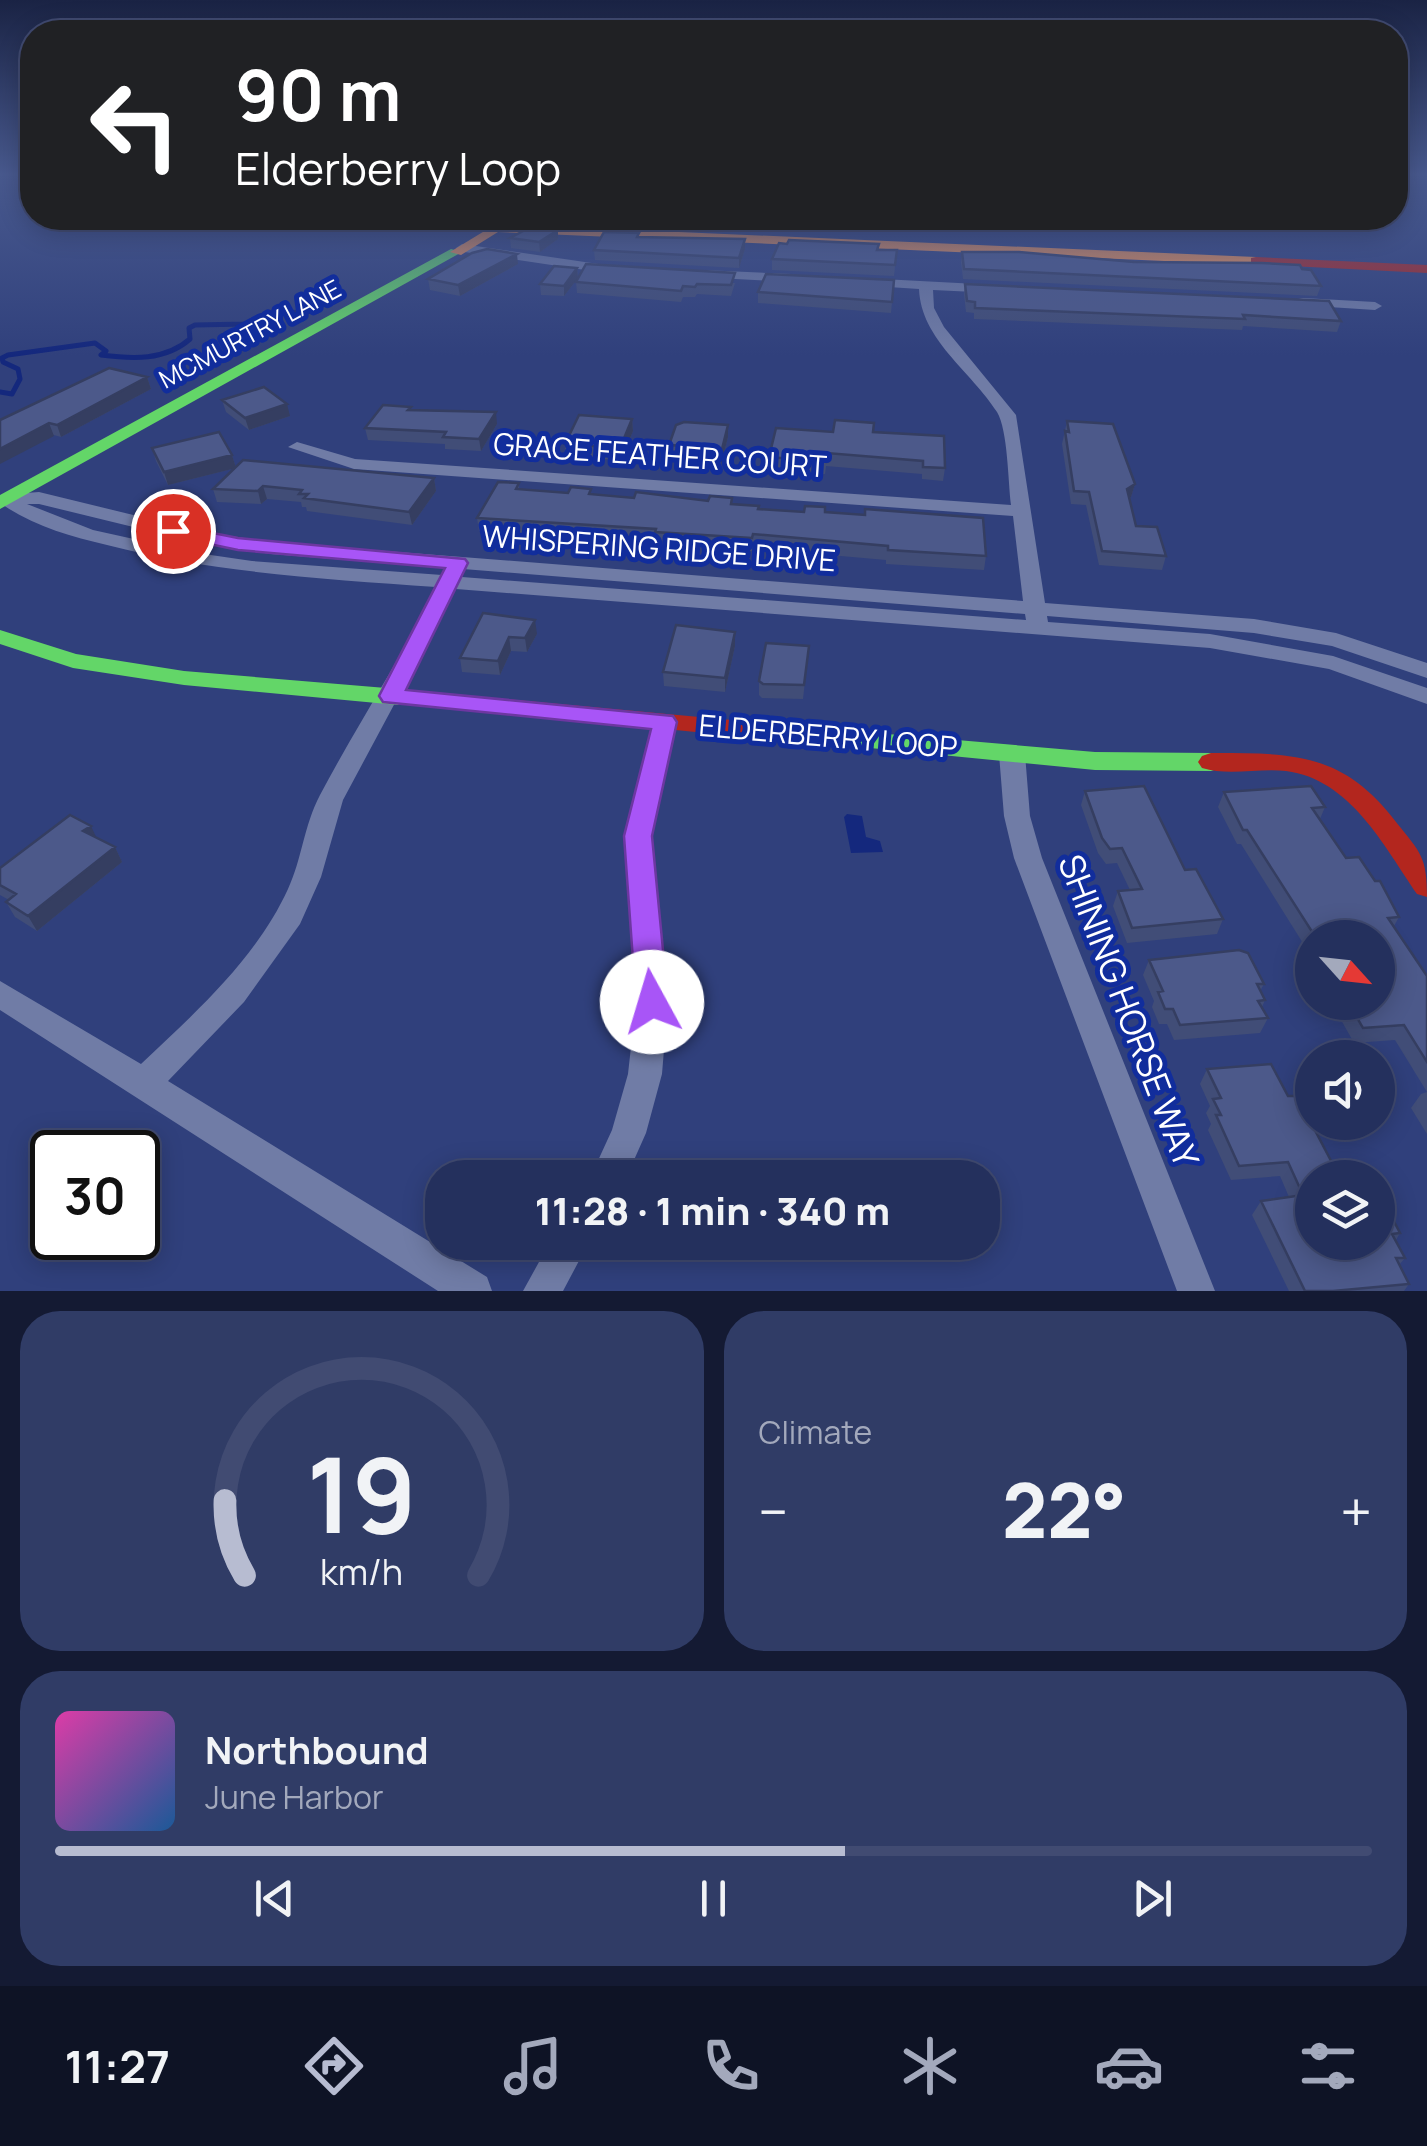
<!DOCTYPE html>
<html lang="en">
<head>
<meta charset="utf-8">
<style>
	:root { --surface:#24305d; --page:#303c66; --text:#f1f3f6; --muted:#a3a9bc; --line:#414b72; --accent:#b7bcd1 }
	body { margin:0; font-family:Manrope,sans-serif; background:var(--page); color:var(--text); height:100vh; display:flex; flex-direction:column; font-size:38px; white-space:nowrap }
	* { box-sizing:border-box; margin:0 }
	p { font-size:32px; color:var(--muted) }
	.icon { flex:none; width:55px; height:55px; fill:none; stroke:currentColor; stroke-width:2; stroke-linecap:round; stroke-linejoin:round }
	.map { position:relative; height:1291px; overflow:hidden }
	.side { display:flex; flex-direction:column; gap:20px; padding:20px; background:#141a33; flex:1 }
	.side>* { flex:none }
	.hud { position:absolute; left:20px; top:20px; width:1388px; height:210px; border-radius:40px; box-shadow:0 5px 25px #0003,0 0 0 2px var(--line); background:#202124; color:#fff; overflow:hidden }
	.needle { width:65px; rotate:117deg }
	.controls { position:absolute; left:1295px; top:920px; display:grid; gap:20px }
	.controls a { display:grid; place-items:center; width:100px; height:100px; border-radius:50%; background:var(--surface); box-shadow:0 5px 25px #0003,0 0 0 2px var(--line); font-size:50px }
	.speed { position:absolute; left:30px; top:1130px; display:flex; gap:20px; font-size:50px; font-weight:700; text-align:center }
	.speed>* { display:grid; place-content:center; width:130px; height:130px; border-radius:50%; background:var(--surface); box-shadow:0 5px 25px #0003,0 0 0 2px var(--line); line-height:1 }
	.speed .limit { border:5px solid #111; border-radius:15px; background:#fff; color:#111 }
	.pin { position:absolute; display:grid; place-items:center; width:85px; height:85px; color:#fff; margin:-42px; border:5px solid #fff; border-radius:50%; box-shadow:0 2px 10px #0007 }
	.me { position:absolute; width:110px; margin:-55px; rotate:354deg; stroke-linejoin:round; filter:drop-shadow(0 0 8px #0008) }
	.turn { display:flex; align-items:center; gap:35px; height:210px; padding:0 50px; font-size:45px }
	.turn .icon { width:130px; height:130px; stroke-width:2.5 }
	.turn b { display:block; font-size:70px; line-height:85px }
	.big { font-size:75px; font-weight:800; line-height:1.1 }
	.side .widget { flex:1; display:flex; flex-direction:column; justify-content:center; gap:15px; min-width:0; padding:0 35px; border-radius:40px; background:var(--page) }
	.side .dial { align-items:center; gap:0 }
	.dial svg { height:260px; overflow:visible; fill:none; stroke:var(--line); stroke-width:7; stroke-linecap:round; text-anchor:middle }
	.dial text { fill:var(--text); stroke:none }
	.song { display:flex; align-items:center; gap:30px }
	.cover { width:120px; height:120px; border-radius:15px; background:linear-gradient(135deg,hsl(320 70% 55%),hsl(210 70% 35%)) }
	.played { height:10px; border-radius:5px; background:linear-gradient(90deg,var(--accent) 60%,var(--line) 60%) }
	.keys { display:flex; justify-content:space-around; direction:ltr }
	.heat { display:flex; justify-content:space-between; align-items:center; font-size:55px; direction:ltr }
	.side .tiles { flex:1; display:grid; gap:20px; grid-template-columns:1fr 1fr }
	.widget:last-child { grid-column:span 2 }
	.trip { position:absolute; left:425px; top:1160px; width:575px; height:100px; border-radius:40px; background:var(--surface); box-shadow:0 5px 25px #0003,0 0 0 2px var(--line); font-weight:800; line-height:100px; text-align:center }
	.tab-bar { display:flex; height:160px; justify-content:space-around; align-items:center; background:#0e1325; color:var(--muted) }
	.tab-bar .icon { width:70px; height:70px }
	.tab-bar .current { color:var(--accent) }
	.tab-bar b { font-size:45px; color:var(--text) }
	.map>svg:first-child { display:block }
	.water { fill:#14287d }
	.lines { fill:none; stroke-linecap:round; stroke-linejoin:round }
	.stream { stroke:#14287d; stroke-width:5 }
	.street { fill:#707ca6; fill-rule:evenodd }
	.fast { fill:#63d668; fill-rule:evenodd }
	.slow { fill:#ff974d; fill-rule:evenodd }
	.jam { fill:#b3261e; fill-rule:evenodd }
	.wall { fill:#414d77 }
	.shaded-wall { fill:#353e61 }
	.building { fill:#4c598a; stroke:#353e61; stroke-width:2.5 }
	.route { fill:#a855f7; stroke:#6d37a1; stroke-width:2.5 }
	.labels { text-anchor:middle; stroke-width:10; stroke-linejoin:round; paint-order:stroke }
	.far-street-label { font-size:25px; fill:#fff; stroke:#112d9c }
	.street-label { font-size:30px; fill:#fff; stroke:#112d9c }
	.near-street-label { font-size:35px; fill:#fff; stroke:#112d9c }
</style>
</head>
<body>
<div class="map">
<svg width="1427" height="1291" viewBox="0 0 1427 1291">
	<rect width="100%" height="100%" fill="#30407c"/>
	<path class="water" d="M847,814L862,816L866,837L880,841L883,852L851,853L844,817Z"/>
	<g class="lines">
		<path class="stream" d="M0,392L12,394L20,379L18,369L3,362L2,358L8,355L95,343L106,351L101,355C132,359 165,361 190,339L189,328L195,325L246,324L272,317L273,313L308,312"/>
		<path class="street" d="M462,244L612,266L619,270L612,274L458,251L456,248Z
			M703,270L791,274L798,278L791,282L698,277L696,274Z
			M863,278L996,285L1003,289L996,293L933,290L934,308L944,327L1016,415L1045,603L1254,619L1336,633L1427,663V678L1332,646L1254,633L1047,616L1048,622L1210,634L1333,656L1427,688V704L1329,669L1210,648L456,589L343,800L321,877L300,924L244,1002L168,1081L487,1277L492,1291H438L0,1010V981L141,1064C195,1013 256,959 288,889C302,859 304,825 320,795C357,725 401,659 436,587C325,579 215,573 107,545C69,536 33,526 0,503V495L39,492L203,532L271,542L1023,601L1013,516L354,469L288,447L297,442L355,459L1011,505C1008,482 1008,430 997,412C971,371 921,340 919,289L858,285V279ZM27,504H39L203,544L271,554L446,568L442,575L252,561L197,553L93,530ZM463,569L1025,614L1026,620L462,577Z
			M1303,298L1375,302L1382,306L1375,310L1298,305V299Z
			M665,714L677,722L652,836L668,1002L662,1074L646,1133L626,1178H590L612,1130L628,1074L636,1002L624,836L653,722Z
			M1012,745L1021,748L1025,754L1030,816L1042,858L1215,1291H1177L1014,858L1004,816L999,754L1003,748Z
			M550,1242H589L563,1291H523Z"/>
		<path class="fast" d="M451,249L462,252L0,509V495Z
			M0,630L76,654L184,671L398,689L410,697L398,705L184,685L73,668L0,644Z
			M818,728L1095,752L1211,753L1220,756L1224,762L1220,768L1211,771L1095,770L809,742L806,736L809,730Z"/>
		<path class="slow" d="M496,224L1256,257L1262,261L1256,265L498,232L461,255L450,252Z"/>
		<path class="jam" d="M1256,257L1427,265V273L1251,264V258Z
			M398,689L818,728L827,730L830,736L827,742L818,744L390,702L386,697Z
			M1211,753C1292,753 1343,752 1396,822C1421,853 1427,857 1427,897L1417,894C1384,846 1350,779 1286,771C1259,768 1228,776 1202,768L1198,762L1202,756Z"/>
	</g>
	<path class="wall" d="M1139,218H1244L1239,222L1207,228L1143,220Z
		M640,237L745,239V249L739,268L595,260L594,250Z
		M510,238L558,239L540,252L511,248Z
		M878,250H897L894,276L772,270V259Z
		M962,252L1302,269L1321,286L1317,296L963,279L961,262Z
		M518,264L460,296L430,290L428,279Z
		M577,268L578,278L564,296L541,295L540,284Z
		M894,280L891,313L758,303V292Z
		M576,282L735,283L731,296L697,294L695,297H683L681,302L577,293Z
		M965,284L1341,321L1337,332L1243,326L1242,330L974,319V313L966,312L964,294Z
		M147,377L151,389L61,437L0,420Z
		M222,400L290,416L249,430L226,412Z
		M411,410L497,424L481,451L445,449V444L368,440L365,428Z
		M632,419L633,431L621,460L566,457L565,444Z
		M1067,421L1135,484L1131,497L1129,498L1136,526L1166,556L1162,570L1099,565L1086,505L1071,504L1062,444Z
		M728,425V437L721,465L684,463V458L669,457V445Z
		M873,432L945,468L943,481L922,479V474L826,466L825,474L768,470L769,457Z
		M152,448L232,455L236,468L168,485L156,461Z
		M434,478L436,491L412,525L307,511L306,507H302L301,502L267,499L261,504L217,502L213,489Z
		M519,483V489L568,493L591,489V494L732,504L759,509L825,512L986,556L984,570L886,564V560L752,548V551L656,545V542L479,531L477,518Z
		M483,613L537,634L527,652L511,651L500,675L462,672L460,658Z
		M735,646L725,692L664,686L663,672Z
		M809,646L803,699L762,698L759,695V681Z
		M1085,791L1185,870L1223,919L1217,934L1127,943L1113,906L1118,891L1130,890L1117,863L1106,864L1098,853L1081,805Z
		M1224,792L1325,807L1320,819L1346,858L1399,917L1394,926L1427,976V1134L1411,1108L1421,1094L1427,1092L1395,1040L1354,1043L1331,1002H1378V938H1312V986L1304,971L1311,956L1241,844H1237L1218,807Z
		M96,838L115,847L122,862L37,931L15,917L6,902L9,900L0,895V868Z
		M1149,960L1264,984L1260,991L1265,1000L1262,1007L1268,1018L1260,1033L1174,1040L1167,1024H1159L1152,1007L1154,1001L1143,975Z
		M1207,1069L1288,1096L1312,1242L1378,1191L1400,1233L1396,1240L1405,1258L1399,1265L1409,1284L1404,1291H1289L1252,1215L1261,1201L1289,1197L1280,1176L1231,1180L1208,1130L1211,1124L1206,1113L1210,1106L1200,1084Z"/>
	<path class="shaded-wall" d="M1209,218H1244L1239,222L1207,228Z
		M558,230V239L540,252L539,242Z
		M745,239V249L739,268V258Z
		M517,254L518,264L460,296L458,285Z
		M577,268L578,278L564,296V286Z
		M147,377L151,389L61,437L57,425Z
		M287,404L290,416L249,430L245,418Z
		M496,412L497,424L481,451L479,439Z
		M632,419L633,431L621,460L620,448Z
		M49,423L54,436L0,464V449Z
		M728,425V437L721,465V453Z
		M232,455L236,468L168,485L164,472Z
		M434,478L436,491L412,525L409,512Z
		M1135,484L1131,497L1124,502L1127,489Z
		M263,486L267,499L261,504L258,491Z
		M535,620L537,634L527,652L525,638Z
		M735,632V646L725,692V678Z
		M509,637L511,651L500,675L498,661Z
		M91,826L98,841L83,831Z
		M115,847L122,862L37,931L28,916Z"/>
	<path class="building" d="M529,228L558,230L539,242L510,238Z
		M604,232L639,233L637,237L745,239L739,258L594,250Z
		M789,240L879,244L877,250H897L895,265L772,259L779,243L787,244Z
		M487,249L517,254L458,285L428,279L472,253Z
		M962,252H1019L1134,262L1262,263L1300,265L1302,269L1311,270L1321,286L964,269Z
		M586,264L735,273L731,285L697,284L695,287L683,286L681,291L576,282Z
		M554,266L577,268L564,286L540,284Z
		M766,274L894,280L892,302L758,292Z
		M965,284L1329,301L1341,321L1243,315L1245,319L975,308V302L967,301Z
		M109,368L147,377L57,425L49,423L0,449V420Z
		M264,387L287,404L245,418L222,400Z
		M383,405L411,407L408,410L496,412L479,439L443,437L446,432L365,428Z
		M579,415L632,419L620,448L565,444Z
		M835,420L874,423L873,432L944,436L945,468L923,467V461L827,453L826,462L769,457L776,428L833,432Z
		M1067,421L1113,424L1135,484L1127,489L1136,526L1157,527L1166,556L1102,551L1089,492L1074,491L1065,431L1069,432Z
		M684,422L728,425L721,453L684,450L685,446L669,445L676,425Z
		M219,432L232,455L164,472L152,448Z
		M243,460L434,478L409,512L304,498L308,494H299L302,490L263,486L258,491L213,489Z
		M498,482L519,483L516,489L568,493L571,487L591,489L589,494L634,498L636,492L708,501L710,496L732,498L731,504L759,506L758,509L804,512L805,506L825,507V512L865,515V509L983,518L986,556L888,550V546L753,534L752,538L655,532L656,529L477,518Z
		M483,613L535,620L525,638L509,637L498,661L460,658Z
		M676,625L735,632L725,678L663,672Z
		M766,643L809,646L804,685L763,684L759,681Z
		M1144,786L1185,870L1196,869L1223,919L1132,928L1118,891L1142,889L1122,848L1110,849L1102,838L1085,791Z
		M1311,786L1325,807L1312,808L1346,858L1359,857L1375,881H1380L1399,917L1388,918L1427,976V1062L1404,1025L1363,1028L1348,1002H1378V938H1316L1247,830H1243L1224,792Z
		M70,815L91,826L83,831L115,847L28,916L6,902L16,894L0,885V868Z
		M1239,950L1248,953L1264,984H1257L1265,1000L1258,1001L1268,1018L1180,1025L1173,1009H1165L1158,992L1163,991L1149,960Z
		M1271,1064L1288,1096H1297L1340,1178H1312V1242H1378V1191L1400,1233L1392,1234L1405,1258H1396L1409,1284L1333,1291H1305L1261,1201L1303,1195L1288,1162L1239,1166L1216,1115H1221L1213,1099L1221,1098L1207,1069Z"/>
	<linearGradient id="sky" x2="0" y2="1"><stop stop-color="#1a2344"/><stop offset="0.49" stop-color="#48598e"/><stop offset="1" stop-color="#48598e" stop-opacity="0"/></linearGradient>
	<rect width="1427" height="356" fill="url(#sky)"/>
	<path class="route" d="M173,525L238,538L465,559L468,563L406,690L673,716L677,722L652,836L668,1002L663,1012L652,1016L641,1012L636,1002L624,836L651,729L383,702L379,696L445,568L238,550L166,535V527Z"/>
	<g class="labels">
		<g class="far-street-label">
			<text transform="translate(250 334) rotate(-28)" y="9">MCMURTRY LANE</text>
		</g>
		<g class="street-label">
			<text transform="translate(660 456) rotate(4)" y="10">GRACE FEATHER COURT</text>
			<text transform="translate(659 549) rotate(4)" y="10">WHISPERING RIDGE DRIVE</text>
			<text transform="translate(828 737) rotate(5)" y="10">ELDERBERRY LOOP</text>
		</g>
		<g class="near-street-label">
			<text transform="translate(1128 1011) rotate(69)" y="12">SHINING HORSE WAY</text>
		</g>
	</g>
</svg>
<div class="controls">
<a><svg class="needle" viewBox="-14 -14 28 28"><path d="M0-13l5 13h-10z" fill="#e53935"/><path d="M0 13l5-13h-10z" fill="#a3a9bc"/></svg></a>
<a><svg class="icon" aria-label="sound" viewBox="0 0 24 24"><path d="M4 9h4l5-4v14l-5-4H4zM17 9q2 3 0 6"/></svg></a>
<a><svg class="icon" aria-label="layers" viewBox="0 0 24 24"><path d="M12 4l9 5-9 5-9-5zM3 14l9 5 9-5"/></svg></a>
</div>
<div class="speed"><div class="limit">30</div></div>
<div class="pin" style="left:173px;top:531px;background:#d93025"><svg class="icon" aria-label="arrive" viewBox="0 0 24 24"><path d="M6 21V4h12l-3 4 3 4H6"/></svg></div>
<svg class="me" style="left:652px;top:1002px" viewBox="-20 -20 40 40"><circle r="19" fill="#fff"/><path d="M0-13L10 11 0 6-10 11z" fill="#a855f7"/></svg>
<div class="trip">11:28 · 1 min · 340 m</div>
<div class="hud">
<div class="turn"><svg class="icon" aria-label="left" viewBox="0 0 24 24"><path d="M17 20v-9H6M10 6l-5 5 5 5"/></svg><div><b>90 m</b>Elderberry Loop</div></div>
</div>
</div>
<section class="side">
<div class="tiles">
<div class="widget dial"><svg viewBox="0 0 100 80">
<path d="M14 69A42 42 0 1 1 86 69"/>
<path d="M14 69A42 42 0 0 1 8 46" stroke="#b7bcd1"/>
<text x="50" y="56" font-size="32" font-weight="700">19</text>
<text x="50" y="72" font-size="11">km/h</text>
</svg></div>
<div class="widget"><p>Climate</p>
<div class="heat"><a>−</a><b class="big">22°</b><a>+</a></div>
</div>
<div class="widget">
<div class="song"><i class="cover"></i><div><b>Northbound</b><p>June Harbor</p></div></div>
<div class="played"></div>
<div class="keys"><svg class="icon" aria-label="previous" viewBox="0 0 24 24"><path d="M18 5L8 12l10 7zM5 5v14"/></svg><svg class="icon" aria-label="pause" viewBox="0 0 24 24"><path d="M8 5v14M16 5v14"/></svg><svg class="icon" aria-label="next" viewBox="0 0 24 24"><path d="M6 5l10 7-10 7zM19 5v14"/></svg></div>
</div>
</div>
</section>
<nav class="tab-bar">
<b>11:27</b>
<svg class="icon current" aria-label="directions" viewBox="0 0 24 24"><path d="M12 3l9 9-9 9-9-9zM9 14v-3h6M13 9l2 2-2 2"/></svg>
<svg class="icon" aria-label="music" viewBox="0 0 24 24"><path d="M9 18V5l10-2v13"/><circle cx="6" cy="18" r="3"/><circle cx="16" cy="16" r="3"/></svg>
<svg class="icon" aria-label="phone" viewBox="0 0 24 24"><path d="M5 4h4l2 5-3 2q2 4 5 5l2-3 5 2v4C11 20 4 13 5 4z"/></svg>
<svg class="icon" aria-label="climate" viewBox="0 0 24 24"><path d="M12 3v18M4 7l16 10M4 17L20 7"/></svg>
<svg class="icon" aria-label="car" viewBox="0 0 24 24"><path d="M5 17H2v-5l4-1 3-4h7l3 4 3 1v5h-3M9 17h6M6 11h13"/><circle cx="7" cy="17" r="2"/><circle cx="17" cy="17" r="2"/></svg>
<svg class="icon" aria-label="filters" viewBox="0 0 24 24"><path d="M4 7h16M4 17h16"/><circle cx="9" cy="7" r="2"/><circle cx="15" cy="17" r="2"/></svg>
</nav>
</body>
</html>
